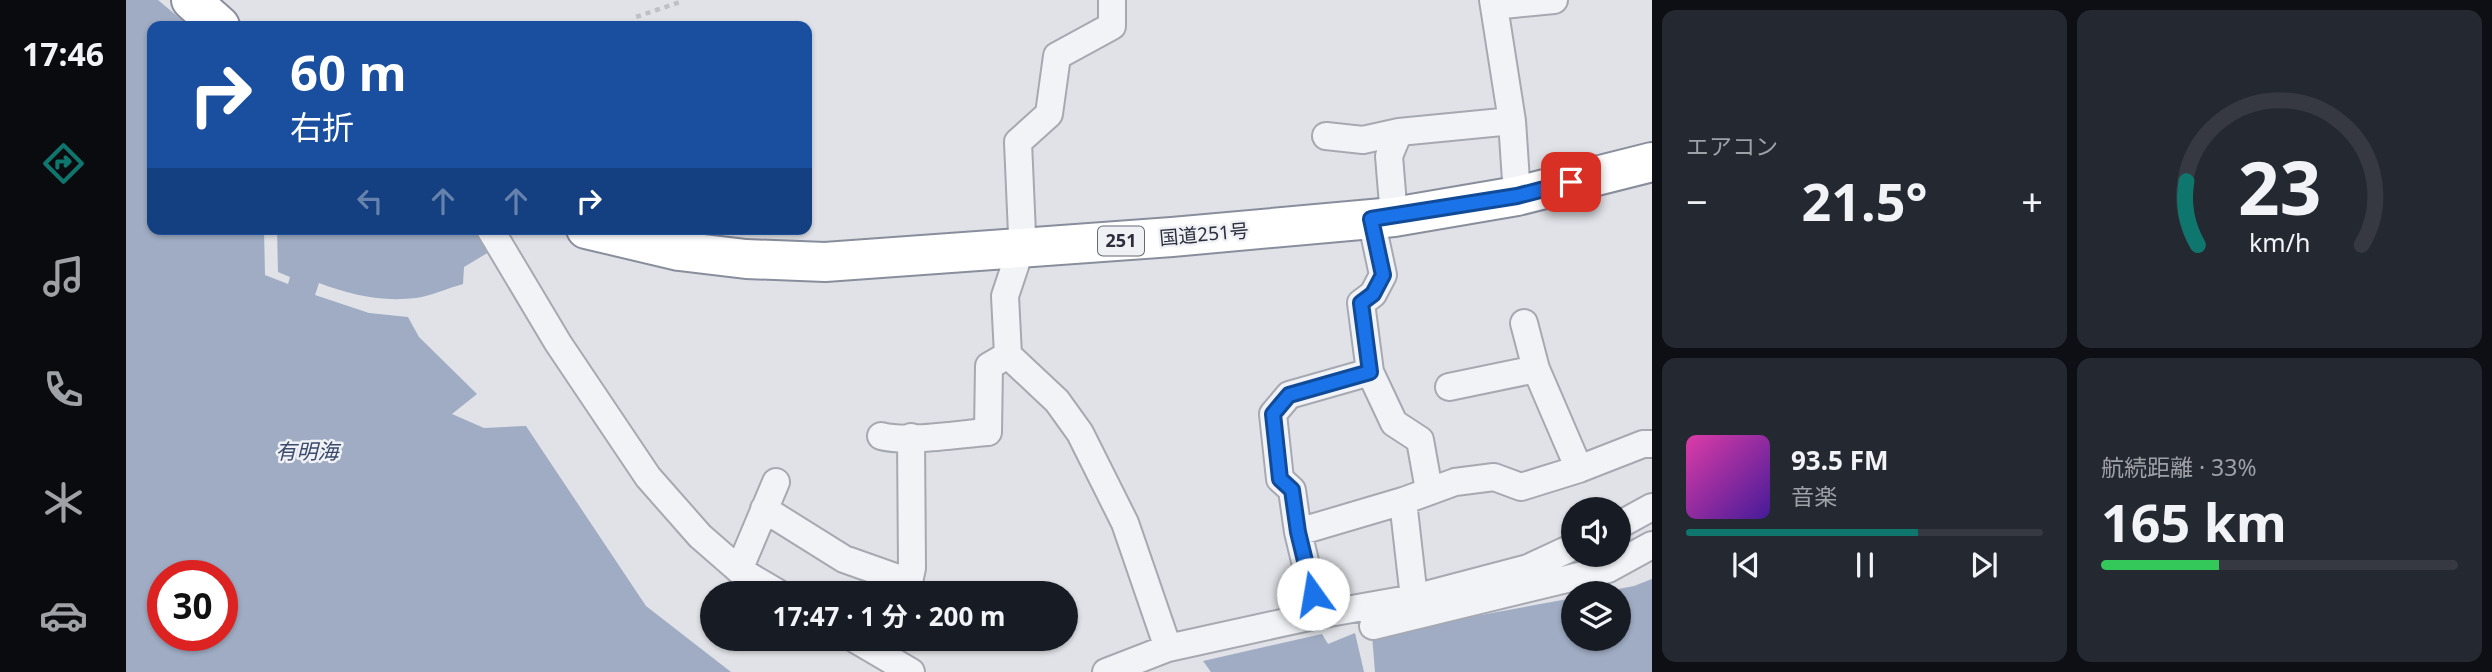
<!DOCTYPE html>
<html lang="ja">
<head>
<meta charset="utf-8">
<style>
	:root { --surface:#171b24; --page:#242831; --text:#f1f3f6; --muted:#9ea1a6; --line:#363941; --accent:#0f766e }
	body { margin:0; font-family:"Noto Sans","Noto Sans JP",sans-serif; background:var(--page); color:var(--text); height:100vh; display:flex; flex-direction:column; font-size:26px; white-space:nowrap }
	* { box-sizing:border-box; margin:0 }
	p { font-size:23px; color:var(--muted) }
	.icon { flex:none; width:38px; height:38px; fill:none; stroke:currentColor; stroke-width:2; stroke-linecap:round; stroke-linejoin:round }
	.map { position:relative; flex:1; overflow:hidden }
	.drawer { display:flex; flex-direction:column; gap:10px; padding:10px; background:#0d0f14; width:840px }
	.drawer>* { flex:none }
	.banner { position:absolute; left:21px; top:21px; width:665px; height:214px; border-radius:14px; box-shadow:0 2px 5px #0004; background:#1a4fa0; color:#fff; overflow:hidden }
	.tools { position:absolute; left:1435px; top:497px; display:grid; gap:14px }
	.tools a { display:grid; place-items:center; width:70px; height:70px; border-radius:50%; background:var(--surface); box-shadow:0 2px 5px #0004; font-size:35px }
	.speed { position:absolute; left:21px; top:560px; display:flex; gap:14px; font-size:35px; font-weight:700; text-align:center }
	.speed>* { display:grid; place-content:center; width:91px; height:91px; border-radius:50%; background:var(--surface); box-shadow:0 2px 5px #0004; line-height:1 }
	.speed .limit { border:10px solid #d22; background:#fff; color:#111 }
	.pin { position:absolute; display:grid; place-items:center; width:60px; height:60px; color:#fff; margin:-30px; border-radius:14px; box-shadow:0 4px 10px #0006 }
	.me { position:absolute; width:77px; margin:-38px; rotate:347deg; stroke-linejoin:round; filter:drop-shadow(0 0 5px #0008) }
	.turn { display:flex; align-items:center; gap:24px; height:147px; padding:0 28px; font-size:32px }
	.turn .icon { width:91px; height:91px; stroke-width:2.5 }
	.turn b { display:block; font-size:49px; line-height:60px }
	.lanes { display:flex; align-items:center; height:66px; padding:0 28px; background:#0003; justify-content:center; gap:35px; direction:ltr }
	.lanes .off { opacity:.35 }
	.big { font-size:52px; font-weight:700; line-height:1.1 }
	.drawer .card { flex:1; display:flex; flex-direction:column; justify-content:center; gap:10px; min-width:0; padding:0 24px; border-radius:14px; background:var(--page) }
	.drawer .dial { align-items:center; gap:0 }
	.dial svg { height:182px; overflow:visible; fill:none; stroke:var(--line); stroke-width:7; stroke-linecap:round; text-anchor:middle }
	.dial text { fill:var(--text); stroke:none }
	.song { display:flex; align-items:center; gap:21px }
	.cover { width:84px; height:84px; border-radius:10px; background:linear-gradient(135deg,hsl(320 70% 55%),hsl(260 70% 35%)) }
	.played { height:7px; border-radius:4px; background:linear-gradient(90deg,var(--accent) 65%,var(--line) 65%) }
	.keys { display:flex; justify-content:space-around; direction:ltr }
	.heat { display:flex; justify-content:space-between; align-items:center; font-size:38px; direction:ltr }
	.charge { height:10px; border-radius:5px; background:linear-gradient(90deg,#34c759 33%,var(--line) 0) }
	.drawer .tiles { flex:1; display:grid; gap:10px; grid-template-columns:repeat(2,1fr) }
	.trip { position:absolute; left:574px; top:581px; width:378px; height:70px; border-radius:35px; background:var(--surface); box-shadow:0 2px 5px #0004; font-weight:700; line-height:70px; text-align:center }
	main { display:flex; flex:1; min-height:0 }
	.tab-bar { display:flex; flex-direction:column; width:126px; justify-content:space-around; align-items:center; background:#090b0e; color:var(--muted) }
	.tab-bar .icon { width:49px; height:49px }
	.tab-bar .on { color:var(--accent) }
	.tab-bar b { font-size:32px; color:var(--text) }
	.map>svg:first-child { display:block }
	.water { fill:#9facc3; fill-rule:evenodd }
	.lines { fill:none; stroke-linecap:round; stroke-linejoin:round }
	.minor-casing { stroke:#a6a9b1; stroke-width:30 }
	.highway-casing { stroke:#898e9c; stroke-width:42 }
	.path { stroke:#bec0c6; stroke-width:4.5; stroke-dasharray:5 5; stroke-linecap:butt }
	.minor { stroke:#f2f3f6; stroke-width:26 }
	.highway { stroke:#fff; stroke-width:38 }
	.route-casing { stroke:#114b97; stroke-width:18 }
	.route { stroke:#1a73e8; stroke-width:12 }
	.labels { text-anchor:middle; stroke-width:5; stroke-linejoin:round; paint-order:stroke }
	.shield { fill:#f0f1f5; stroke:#666974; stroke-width:2 }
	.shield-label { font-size:18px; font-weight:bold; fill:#2b2f3d }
	.street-label { font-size:19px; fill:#2b2f3d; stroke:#f0f1f5 }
	.water-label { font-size:21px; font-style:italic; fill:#3a496c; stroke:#f0f1f5 }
</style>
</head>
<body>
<main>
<nav class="tab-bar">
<b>17:46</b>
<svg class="icon on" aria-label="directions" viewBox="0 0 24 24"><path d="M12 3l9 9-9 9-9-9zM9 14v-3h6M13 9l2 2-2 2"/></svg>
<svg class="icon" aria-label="music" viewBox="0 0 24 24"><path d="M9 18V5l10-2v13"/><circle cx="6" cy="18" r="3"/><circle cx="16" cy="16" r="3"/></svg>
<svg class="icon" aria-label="phone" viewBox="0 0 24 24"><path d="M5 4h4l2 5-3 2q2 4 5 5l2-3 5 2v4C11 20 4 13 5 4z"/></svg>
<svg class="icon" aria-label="climate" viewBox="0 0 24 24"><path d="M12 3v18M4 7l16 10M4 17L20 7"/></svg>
<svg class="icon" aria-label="car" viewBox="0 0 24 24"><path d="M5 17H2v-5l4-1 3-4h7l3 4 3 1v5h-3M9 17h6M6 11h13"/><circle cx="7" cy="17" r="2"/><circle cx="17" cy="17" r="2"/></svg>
</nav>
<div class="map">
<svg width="1526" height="672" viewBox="0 0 1526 672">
	<rect width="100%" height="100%" fill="#e0e2e7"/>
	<path class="water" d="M0,0H32L63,26H26V229H138L139,275L162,284L164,277L152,272L151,229H347L363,252L338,267L337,284C322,288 305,296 290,298C255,302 225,295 193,283L189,295L243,313L282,317L293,337L351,394L326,414L358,428L400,426L520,606L605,672H0ZM37,576H96V635H37Z
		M1526,579V672H1249L1246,635L1447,598V639H1493V593H1471L1508,586Z
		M1229,633L1238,672H1085L1077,661L1196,634L1202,644Z"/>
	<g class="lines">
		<defs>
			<path id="minor" d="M986,0V26L931,56L923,114L892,142L896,234L895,248L879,296L882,355L931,401L954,433L999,523L1042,648
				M1367,0L1386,121L1391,196
				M1368,6L1428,0
				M1200,136L1237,140L1273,132L1386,121
				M1268,217L1263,156L1273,132
				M1245,219L1257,275L1247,294L1235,303L1244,372L1268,423L1294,440L1303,490
				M364,229L432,343L522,477L574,536L613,570L652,593
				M1398,323L1410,369L1453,469
				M1323,387L1410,369
				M755,436C780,443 834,434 862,432L863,366L882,355
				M1277,501L1288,598
				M638,509L718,559L783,582L786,568L785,437
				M1493,525L1526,507
				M1172,532L1277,501L1329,482L1368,477L1395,487L1453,469L1517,444H1526
				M613,570L650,482
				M1192,615L1172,532L1166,490L1154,479L1147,414L1163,395L1244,372
				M1247,626L1482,569L1526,545
				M729,639L785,672
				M980,672L1042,648L1192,615L1288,598L1402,568L1447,547"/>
			<path id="highway" d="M65,0L94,26
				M460,229L553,251L620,259L699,262L1046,237L1268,217L1391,196L1526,162"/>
		</defs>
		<use href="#minor" class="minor-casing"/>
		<use href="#highway" class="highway-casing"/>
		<path class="path" d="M506,26L510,17L554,2V0"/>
		<use href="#minor" class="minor"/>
		<use href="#highway" class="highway"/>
	</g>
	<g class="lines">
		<defs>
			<path id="route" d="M1187,594L1172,532L1166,490L1154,479L1147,414L1163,395L1244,372L1235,303L1247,294L1257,275L1245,219L1391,196L1445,182"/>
		</defs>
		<use href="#route" class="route-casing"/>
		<use href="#route" class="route"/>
	</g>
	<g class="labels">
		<rect class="shield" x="972" y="226.5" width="46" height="29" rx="5"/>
		<g class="shield-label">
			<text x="995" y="247">251</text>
		</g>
		<g class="street-label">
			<text transform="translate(1078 234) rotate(-5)" y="7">国道251号</text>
		</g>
		<g class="water-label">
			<text x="181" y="459">有明海</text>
		</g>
	</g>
</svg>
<div class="tools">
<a><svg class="icon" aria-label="sound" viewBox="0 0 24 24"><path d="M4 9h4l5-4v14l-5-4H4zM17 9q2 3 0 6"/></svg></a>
<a><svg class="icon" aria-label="layers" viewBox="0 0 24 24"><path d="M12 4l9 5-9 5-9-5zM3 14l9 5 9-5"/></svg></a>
</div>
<div class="speed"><div class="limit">30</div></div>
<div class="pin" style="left:1445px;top:182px;background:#d93025"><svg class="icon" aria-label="arrive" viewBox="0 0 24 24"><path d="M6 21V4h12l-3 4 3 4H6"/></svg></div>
<svg class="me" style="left:1187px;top:594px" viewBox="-20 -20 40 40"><circle r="19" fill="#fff"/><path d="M0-13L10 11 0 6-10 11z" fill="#1a73e8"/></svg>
<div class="trip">17:47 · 1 分 · 200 m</div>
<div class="banner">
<div class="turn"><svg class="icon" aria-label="right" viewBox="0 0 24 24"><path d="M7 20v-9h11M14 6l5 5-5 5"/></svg><div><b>60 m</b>右折</div></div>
<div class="lanes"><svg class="icon off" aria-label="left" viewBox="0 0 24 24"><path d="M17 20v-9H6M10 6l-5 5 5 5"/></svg><svg class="icon off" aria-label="ahead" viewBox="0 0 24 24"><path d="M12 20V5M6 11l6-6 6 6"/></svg><svg class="icon off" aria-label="ahead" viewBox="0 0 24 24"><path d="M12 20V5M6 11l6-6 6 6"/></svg><svg class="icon" aria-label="right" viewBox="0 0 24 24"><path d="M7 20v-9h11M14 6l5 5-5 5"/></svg></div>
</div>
</div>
<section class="drawer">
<div class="tiles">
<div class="card"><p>エアコン</p>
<div class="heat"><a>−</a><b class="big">21.5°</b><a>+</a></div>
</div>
<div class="card dial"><svg viewBox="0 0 100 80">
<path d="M14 69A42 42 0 1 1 86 69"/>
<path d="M14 69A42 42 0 0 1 9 41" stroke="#0f766e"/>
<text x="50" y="56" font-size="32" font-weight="700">23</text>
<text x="50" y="72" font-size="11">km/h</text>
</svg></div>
<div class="card">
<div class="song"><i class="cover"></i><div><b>93.5 FM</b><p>音楽</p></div></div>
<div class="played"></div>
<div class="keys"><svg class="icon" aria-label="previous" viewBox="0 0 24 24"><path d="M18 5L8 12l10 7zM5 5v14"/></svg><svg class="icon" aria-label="pause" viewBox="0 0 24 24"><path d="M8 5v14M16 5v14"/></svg><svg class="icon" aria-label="next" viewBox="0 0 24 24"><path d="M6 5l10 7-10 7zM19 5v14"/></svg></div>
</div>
<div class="card"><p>航続距離 · 33%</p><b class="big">165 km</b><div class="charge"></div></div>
</div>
</section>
</main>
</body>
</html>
